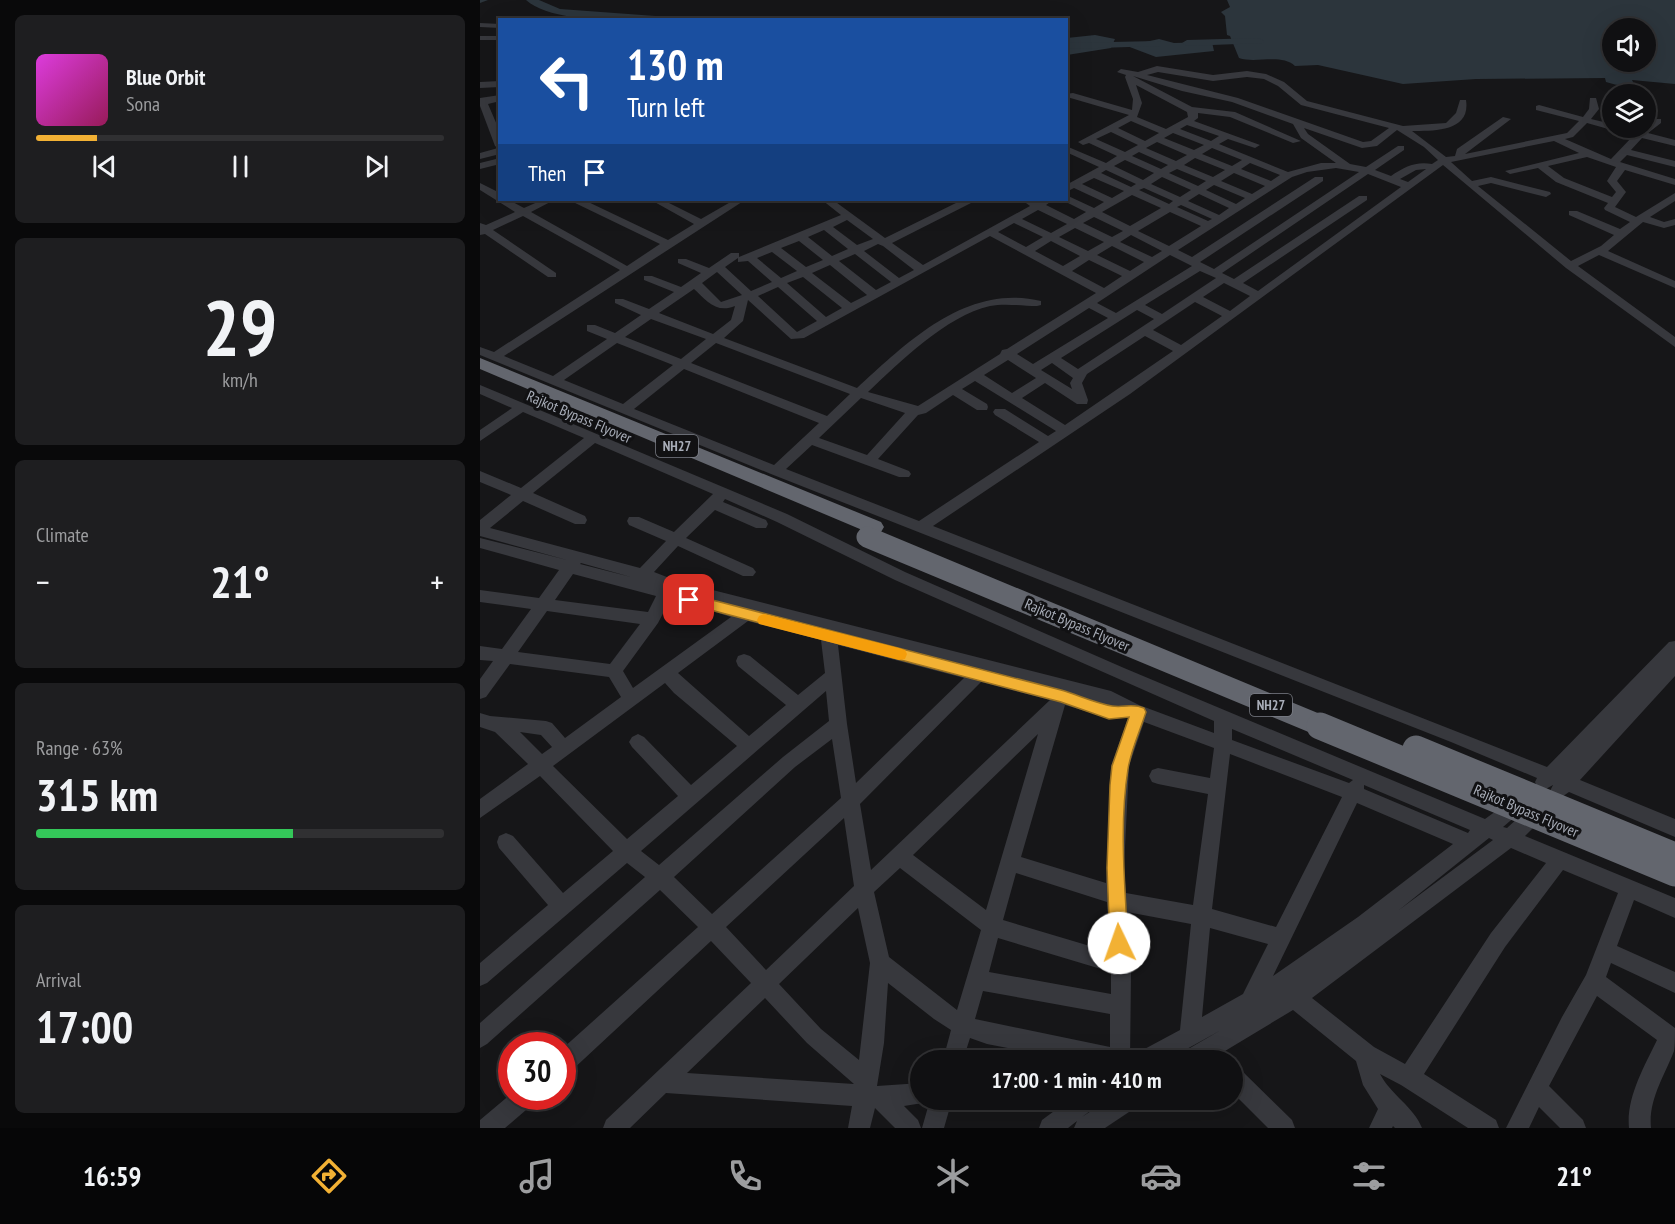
<!DOCTYPE html>
<html lang="en">
<head>
<meta charset="utf-8">
<style>
	:root { --surface:#101012; --page:#1e1e20; --text:#f1f3f6; --muted:#9c9d9f; --line:#303032; --accent:#f2b134 }
	body { margin:0; font-family:"PT Sans Narrow",sans-serif; background:var(--page); color:var(--text); height:100vh; display:flex; flex-direction:column; font-size:22px; white-space:nowrap }
	* { box-sizing:border-box; margin:0 }
	p { font-size:20px; color:var(--muted) }
	.icon { flex:none; width:33px; height:33px; fill:none; stroke:currentColor; stroke-width:2; stroke-linecap:round; stroke-linejoin:round }
	.map { position:relative; flex:1; overflow:hidden }
	.drawer { display:flex; flex-direction:column; gap:15px; padding:15px; background:#09090a; width:480px }
	.drawer>* { flex:none }
	.top-card { position:absolute; left:18px; top:18px; width:570px; height:183px; border-radius:0px; box-shadow:0 6px 24px #0002,0 0 0 2px var(--line); background:#1a4fa0; color:#fff; overflow:hidden }
	.tools { position:absolute; left:1122px; top:18px; display:grid; gap:12px }
	.tools a { display:grid; place-items:center; width:54px; height:54px; border-radius:50%; background:var(--surface); box-shadow:0 6px 24px #0002,0 0 0 2px var(--line); font-size:30px }
	.speed { position:absolute; left:18px; top:1032px; display:flex; gap:12px; font-size:30px; font-weight:700; text-align:center }
	.speed>* { display:grid; place-content:center; width:78px; height:78px; border-radius:50%; background:var(--surface); box-shadow:0 6px 24px #0002,0 0 0 2px var(--line); line-height:1 }
	.speed .limit { border:9px solid #d22; background:#fff; color:#111 }
	.pin { position:absolute; display:grid; place-items:center; width:51px; height:51px; color:#fff; margin:-26px; border-radius:12px; box-shadow:0 3px 9px #0006 }
	.me { position:absolute; width:66px; margin:-33px; rotate:357deg; stroke-linejoin:round; filter:drop-shadow(0 0 4px #0008) }
	.turn { display:flex; align-items:center; gap:21px; height:126px; padding:0 30px; font-size:27px }
	.turn .icon { width:78px; height:78px; stroke-width:2.5 }
	.turn b { display:block; font-size:42px; line-height:51px }
	.then { display:flex; align-items:center; height:57px; padding:0 30px; background:#0003; gap:12px; font-size:22px }
	.big { font-size:45px; font-weight:800; line-height:1.1 }
	.drawer .widget { flex:1; display:flex; flex-direction:column; justify-content:center; gap:9px; min-width:0; padding:0 21px; border-radius:9px; background:var(--page) }
	.drawer .dial { align-items:center; gap:0 }
	.dial b { font-size:78px; line-height:1 }
	.song { display:flex; align-items:center; gap:18px }
	.cover { width:72px; height:72px; border-radius:9px; background:linear-gradient(135deg,hsl(300 70% 55%),hsl(330 70% 35%)) }
	.played { height:6px; border-radius:3px; background:linear-gradient(90deg,var(--accent) 15%,var(--line) 15%) }
	.keys { display:flex; justify-content:space-around; direction:ltr }
	.heat { display:flex; justify-content:space-between; align-items:center; font-size:33px; direction:ltr }
	.charge { height:9px; border-radius:4px; background:linear-gradient(90deg,#34c759 63%,var(--line) 0) }
	.trip { position:absolute; left:430px; top:1050px; width:333px; height:60px; border-radius:30px; background:var(--surface); box-shadow:0 6px 24px #0002,0 0 0 2px var(--line); font-weight:800; line-height:60px; text-align:center }
	.menu { display:flex; height:96px; justify-content:space-around; align-items:center; background:#060607; color:var(--muted) }
	.menu .icon { width:42px; height:42px }
	.menu .current { color:var(--accent) }
	.menu b { font-size:27px; color:var(--text) }
	main { display:flex; flex:1; min-height:0 }
	.map>svg:first-child { display:block }
	.water { fill:#2c353c; fill-rule:evenodd }
	.lines { fill:none; stroke-linecap:round; stroke-linejoin:round }
	.river { fill:#2c353c; fill-rule:evenodd }
	.minor { fill:#37383d; fill-rule:evenodd }
	.highway { fill:#63666e; fill-rule:evenodd }
	.highway-bridge-far1 { stroke:#63666e; stroke-width:21 }
	.highway-bridge { stroke:#63666e; stroke-width:27 }
	.route { fill:#f2b134; stroke:#9d7322; stroke-width:1.5 }
	.slow { fill:#f59e0b }
	.labels { text-anchor:middle; stroke-width:6; stroke-linejoin:round; paint-order:stroke }
	.shield { fill:#111113; stroke:#7b7e86; stroke-width:1.5 }
	.shield-label { font-size:14px; font-weight:bold; fill:#a8adb8 }
	.street-label { font-size:15px; fill:#a8adb8; stroke:#111113 }
</style>
</head>
<body>
<main>
<section class="drawer">
<div class="widget">
<div class="song"><i class="cover"></i><div><b>Blue Orbit</b><p>Sona</p></div></div>
<div class="played"></div>
<div class="keys"><svg class="icon" aria-label="previous" viewBox="0 0 24 24"><path d="M18 5L8 12l10 7zM5 5v14"/></svg><svg class="icon" aria-label="pause" viewBox="0 0 24 24"><path d="M8 5v14M16 5v14"/></svg><svg class="icon" aria-label="next" viewBox="0 0 24 24"><path d="M6 5l10 7-10 7zM19 5v14"/></svg></div>
</div>
<div class="widget dial"><b>29</b><p>km/h</p></div>
<div class="widget"><p>Climate</p>
<div class="heat"><a>−</a><b class="big">21°</b><a>+</a></div>
</div>
<div class="widget"><p>Range · 63%</p><b class="big">315 km</b><div class="charge"></div></div>
<div class="widget"><p>Arrival</p><b class="big">17:00</b></div>
</section>
<div class="map">
<svg width="1195" height="1128" viewBox="0 0 1195 1128">
	<rect width="100%" height="100%" fill="#161618"/>
	<path class="water" d="M747,0H1195V84L1152,80L1154,84C1145,87 1135,85 1126,82L1125,78L996,79L923,84L838,65L815,66C801,53 776,64 759,58L750,36L747,35L745,16L741,12L750,7ZM1132,28H1166V62H1132Z
		M615,35L635,39L631,48L587,55V38Z
		M679,39L694,43L732,42L734,51L676,57L647,46Z"/>
	<g class="lines">
		<path class="river" d="M0,0H8L0,3Z
			M46,0H59L80,9L189,17L194,20C156,20 74,25 46,0Z
			M779,38L784,41L783,43L707,46L702,43L707,40Z
			M677,41L681,42V46L586,49V43Z"/>
		<path class="minor" d="M0,23L20,24V28L0,27Z
			M0,36H20V40H0Z
			M677,66L733,75L767,71L786,74L804,82L827,101L923,126L966,123L976,113L980,100H986C991,132 954,131 932,131L966,157L975,156L977,149L1023,117L1031,119L985,154L1087,133L1099,121L1056,110V106L1059,105L1103,117L1109,109L1110,98H1116L1119,109L1111,119L1132,124V128L1159,131L1175,119H1181V123L1168,133L1195,140V146L1162,138L1151,150L1195,161V167L1147,155L1140,162L1195,179V185L1145,170L1137,181L1146,192L1135,207L1156,217L1195,193V201L1170,217L1184,222L1195,219V225L1184,228L1163,222L1128,251L1195,281V288L1119,255L1098,266L1195,337V347L1086,268L963,165L650,394L453,526L1067,767L1189,642L1195,641V676L1100,780L1195,819V837L1089,792L1079,799L1073,797L1070,791L1073,785L1064,790L1058,788L1055,782L1057,778L971,742L291,474L0,355V347L14,352L140,270L43,216L13,230L76,273V277H68L5,234L0,235V223L6,225L35,212L0,190V183L20,193V200H29L44,208L62,200H74L51,212L147,266L180,244L93,202L92,200H104L188,240L214,224L171,200H183L221,219L254,200H265L24,356L73,376L127,339L107,331V325H115L135,333L161,315L135,303V299H143L169,309L194,292L164,280V276H172L201,287L221,273L198,263V259H206L229,268L251,253H259V257L361,215L342,200H353L405,238L482,200H494L493,202L412,243L443,265L550,206L542,200L558,201L573,200L566,205L594,219L606,212L582,200H586V195L614,208L624,202L594,188L586,192V185L619,167L586,152V146L626,163L637,156L609,143L603,145L598,142L649,115L587,97L586,94L593,93L652,110L653,99L645,77L646,75L637,72L641,69L658,72ZM678,72L733,81L767,77L784,79L798,86L821,105L909,128L891,141L883,142L758,98L667,75ZM653,76L702,91L752,102L813,124L821,138L856,163H841L808,172L739,144L748,139L775,148L780,145L714,121L718,118V113L750,117L813,143L821,141L755,112L712,107ZM656,85L707,112L708,117L686,129L657,117L662,103ZM651,121L679,133L665,141L638,128ZM1107,123L1153,136L1131,159L1085,139L1093,137ZM707,125L739,136L731,141L700,129ZM824,128L882,148L897,146L917,130L944,147L958,160L952,164C936,161 924,167 911,176L895,170L924,150V146H918L886,167L870,164L828,134ZM631,132L658,145L645,152L616,139ZM693,133L724,145L714,150L684,138ZM1074,141L1099,153L1025,171L1030,174L1058,168L1076,182L1128,203L1124,208L1125,210L1150,222L1140,229L1097,211H1089V215L1134,235L1121,246L1091,261L998,186L1011,183L1066,197L1071,194L1070,192L1011,177L992,181L971,162ZM677,142L707,155L696,161L666,148ZM732,148L762,160L752,166L722,154ZM659,152L688,165L681,169L652,156ZM1107,157L1136,167L1127,181L1136,192L1132,197L1084,178L1068,166ZM715,158L745,170L733,177L704,165ZM645,160L674,173L663,180L634,166ZM770,163L800,175L791,181L761,169ZM856,168L879,172L734,269L720,262L843,181V177H835L712,257L698,250L812,177L827,172ZM697,169L726,181L718,186L689,173ZM946,169L928,182L920,179L936,170ZM626,170L656,184L651,187L621,173ZM754,173L785,186L772,194L741,181ZM888,174L921,187L778,291L763,283L887,200V196H879L754,279L742,273ZM682,177L711,190L700,197L671,184ZM614,178L644,191L632,198L602,184ZM734,185L765,198L756,204L726,190ZM664,188L693,201L689,204L659,190ZM719,194L749,208L739,215L708,201ZM652,195L681,208L650,226L622,212ZM701,205L732,219L728,221L697,207ZM558,210L587,224L571,233L542,219ZM690,212L721,226L689,246L658,231ZM614,217L643,231L632,237L603,223ZM367,220L393,239L377,245L353,227ZM534,223L563,237L546,247L518,232ZM595,228L624,242L608,251L579,237ZM344,230L368,249L352,256L328,237ZM651,235L682,251L672,257L640,242ZM510,236L616,293L527,349L522,350L520,354L438,406L388,392C420,362 466,316 510,306C525,303 542,306 557,306L561,305V301C487,283 427,342 377,388L244,338L263,321L268,300L311,339L324,338ZM319,241L343,260L326,267L301,248ZM571,241L600,256L583,266L555,251ZM398,244L403,246L434,270L419,278L384,251ZM632,246L664,262L650,271L617,255ZM292,252L317,271L301,278L277,258ZM375,254L411,282L396,290L359,261ZM690,255L712,266L636,313L617,303ZM258,258V262L268,261L292,282L271,291L245,267ZM609,260L642,276L624,288L592,271ZM350,265L387,295L371,303L332,273ZM720,271L736,278L682,314L665,305ZM237,272L262,295L241,302L222,283ZM323,277L362,308L346,317L307,283ZM744,283L770,296L750,311L723,297ZM298,287L337,321L317,332L278,296ZM214,289C226,300 236,314 255,306L251,320L233,334L179,313ZM715,302L742,316L701,345L673,330ZM609,308L628,318L553,364L537,354ZM657,310L674,319L598,369L581,358ZM171,319L226,339L201,359L145,337ZM665,336L693,351L585,425L542,398L565,383L597,404H607L608,400L602,383L607,374ZM137,343L193,365L143,404L84,380ZM236,343L370,394L347,416L211,363ZM528,360L556,378L532,393L504,375ZM572,363L593,378L590,383L592,389L561,370ZM204,369L339,423L294,465L154,409ZM495,381L576,431L568,436L525,409H515L513,412L515,415L559,442L439,521L306,469L332,445L419,477H429L431,474L429,471L398,459L438,415L446,413L473,395L497,410H507L508,407L507,404L482,389ZM381,398L425,413L387,455L339,438Z
			M20,81V87L0,88V82Z
			M20,95V101L8,104L20,132V154L0,159V153L18,148L15,146L0,106V98Z
			M20,158V164L0,169V163Z
			M0,385L307,514L425,572L644,668L1005,819L1038,795L1044,797L1047,803L1044,809L1023,827L1027,828L1051,806L1057,804L1063,806L1066,812L1063,818L1045,836L1195,898V918L1154,900L1137,946L1195,972V993L1131,963L1126,977L1195,1028C1195,1035 1195,1046 1194,1051C1185,1075 1168,1100 1171,1128H1149C1146,1098 1164,1067 1177,1040L1117,996L1069,1086L1103,1120L1106,1128H1080L1059,1107L1049,1128H1026L1082,1017L1106,975L1138,893L1083,870L1025,947L944,1074L1016,1120L1019,1128H988L921,1085L900,1074C911,1095 934,1107 942,1128H915L913,1126L912,1128H889L898,1109L883,1085L876,1061L813,1010L730,1060H700L703,1052L741,1030L687,1060H657L659,1052L700,1030L711,924L647,912L651,974L650,1060H590L507,1044L490,1038L483,1060H463L471,1030L454,1019L408,983L404,1043L397,1086L441,1083V1100H450L449,1102L424,1106L438,1120L441,1128H415L395,1108L390,1128H368L372,1106L186,1093L150,1128H123L126,1120L271,983L231,941L90,1072L82,1075V1049L218,927L180,890L7,1044L0,1048V1023L165,877L147,863L7,983L0,986V963L68,905L19,848L17,842L19,836L26,833L33,836L83,893L133,851L60,776L0,818V799L48,764L15,732L0,727V713L10,716L66,721L72,723L85,738L141,697L129,677L30,664L6,697L0,699V679L13,661L0,660V646L22,649L51,609L0,602V590L59,598L79,570L0,548V538L87,560L0,536V520L31,495L0,482V471L41,488L104,438L43,412L0,441V430L32,408L0,394ZM115,443L233,494L194,532L159,517H149L147,521L149,525L186,541L160,568L10,528L43,501L95,524H105L107,520L105,516L53,493ZM245,499L297,522L415,580L734,721V733L659,705L631,691L197,581L174,572L198,546L263,576H273L276,572L273,568L206,538L235,510L276,528H286L288,524L286,520L243,502ZM101,563L151,577L100,564ZM93,574L176,596L168,612L75,600ZM204,594L238,603L233,608L235,612L251,617L153,688L143,671L178,623L190,600L197,602L202,600ZM67,611L160,624L130,664L38,652ZM268,621L341,640L345,673L318,695L270,656L264,654L258,656L256,661L258,666L306,705L269,736L198,673ZM358,645L484,678L376,783L367,724ZM501,682L570,700L391,870L380,804ZM185,683L194,693L257,746L211,785L164,737L158,734L152,737L149,742L152,747L198,796L147,839L73,766ZM346,691L349,721L303,757L179,865L161,851ZM585,705L625,717L648,718L631,766L626,883L541,857ZM664,722L734,748L730,778L678,768L672,770L669,776L672,782L678,784L728,794L713,905L646,893L644,868L649,766ZM752,729L873,780L869,783L752,740ZM40,732L61,735L72,747L62,754ZM558,734L506,910L433,855ZM352,739L361,798L232,914L194,877L315,767ZM750,754L862,797L796,927L732,909ZM884,785L990,830L988,833L884,789ZM877,803L973,844L878,917L793,976ZM364,818L374,886L286,970L246,927ZM1009,838L1013,840L919,910ZM1031,848L1066,863L1011,933L925,1064L894,1047L832,998ZM420,868L501,930L477,1010L409,957L394,892ZM536,873L627,902L630,952L523,920ZM378,908L390,963L379,1060L341,1029L299,984ZM730,928L788,944L763,994L722,1017ZM518,938L631,972V994L509,972ZM503,991L630,1014V1047L495,1019ZM285,998L327,1043L374,1084L207,1073Z
			M753,1067L761,1070L812,1120L815,1128H788L753,1093Z
			M32,1093V1096H56L53,1104L25,1128H0V1120Z
			M450,1100H472L464,1128H442Z
			M589,1100H617L614,1108L602,1117L628,1100H658L655,1108L625,1128H594L597,1121L588,1128H559L562,1120Z"/>
		<path class="highway" d="M0,358L401,522L404,527L401,532L394,534L387,532L0,369Z"/>
		<path class="highway-bridge-far1" d="M387,537L844,727"/>
		<path class="highway-bridge" d="M840,726L1195,873
			M936,749L1195,856"/>
	</g>
	<path class="route" d="M209,594L581,690C598,695 615,703 632,706C644,708 652,703 664,708L666,712C660,731 651,750 648,769C639,825 645,887 648,943L646,950L639,952L633,950L630,943L627,868L630,785L632,766L649,717L629,719L581,702L204,603L202,600L204,596Z"/>
	<path class="slow" d="M284,614L419,648L425,650L427,654L425,659L419,660L279,624L277,620L279,616Z"/>
	<g class="labels">
		<g class="shield">
			<rect x="176" y="435" width="42" height="22" rx="4.5"/>
			<rect x="770" y="694" width="42" height="22" rx="4.5"/>
		</g>
		<g class="shield-label">
			<text x="197" y="451">NH27</text>
			<text x="791" y="710">NH27</text>
		</g>
		<g class="street-label">
			<text transform="translate(99 417) rotate(23)" y="5">Rajkot Bypass Flyover</text>
			<text transform="translate(597 625) rotate(23)" y="5">Rajkot Bypass Flyover</text>
			<text transform="translate(1046 811) rotate(23)" y="5">Rajkot Bypass Flyover</text>
		</g>
	</g>
</svg>
<div class="tools">
<a><svg class="icon" aria-label="sound" viewBox="0 0 24 24"><path d="M4 9h4l5-4v14l-5-4H4zM17 9q2 3 0 6"/></svg></a>
<a><svg class="icon" aria-label="layers" viewBox="0 0 24 24"><path d="M12 4l9 5-9 5-9-5zM3 14l9 5 9-5"/></svg></a>
</div>
<div class="speed"><div class="limit">30</div></div>
<div class="pin" style="left:209px;top:600px;background:#d93025"><svg class="icon" aria-label="arrive" viewBox="0 0 24 24"><path d="M6 21V4h12l-3 4 3 4H6"/></svg></div>
<svg class="me" style="left:639px;top:943px" viewBox="-20 -20 40 40"><circle r="19" fill="#fff"/><path d="M0-13L10 11 0 6-10 11z" fill="#f2b134"/></svg>
<div class="trip">17:00 · 1 min · 410 m</div>
<div class="top-card">
<div class="turn"><svg class="icon" aria-label="left" viewBox="0 0 24 24"><path d="M17 20v-9H6M10 6l-5 5 5 5"/></svg><div><b>130 m</b>Turn left</div></div>
<div class="then">Then<svg class="icon" aria-label="arrive" viewBox="0 0 24 24"><path d="M6 21V4h12l-3 4 3 4H6"/></svg></div>
</div>
</div>
</main>
<nav class="menu">
<b>16:59</b>
<svg class="icon current" aria-label="directions" viewBox="0 0 24 24"><path d="M12 3l9 9-9 9-9-9zM9 14v-3h6M13 9l2 2-2 2"/></svg>
<svg class="icon" aria-label="music" viewBox="0 0 24 24"><path d="M9 18V5l10-2v13"/><circle cx="6" cy="18" r="3"/><circle cx="16" cy="16" r="3"/></svg>
<svg class="icon" aria-label="phone" viewBox="0 0 24 24"><path d="M5 4h4l2 5-3 2q2 4 5 5l2-3 5 2v4C11 20 4 13 5 4z"/></svg>
<svg class="icon" aria-label="climate" viewBox="0 0 24 24"><path d="M12 3v18M4 7l16 10M4 17L20 7"/></svg>
<svg class="icon" aria-label="car" viewBox="0 0 24 24"><path d="M5 17H2v-5l4-1 3-4h7l3 4 3 1v5h-3M9 17h6M6 11h13"/><circle cx="7" cy="17" r="2"/><circle cx="17" cy="17" r="2"/></svg>
<svg class="icon" aria-label="filters" viewBox="0 0 24 24"><path d="M4 7h16M4 17h16"/><circle cx="9" cy="7" r="2"/><circle cx="15" cy="17" r="2"/></svg>
<b>21°</b>
</nav>
</body>
</html>
